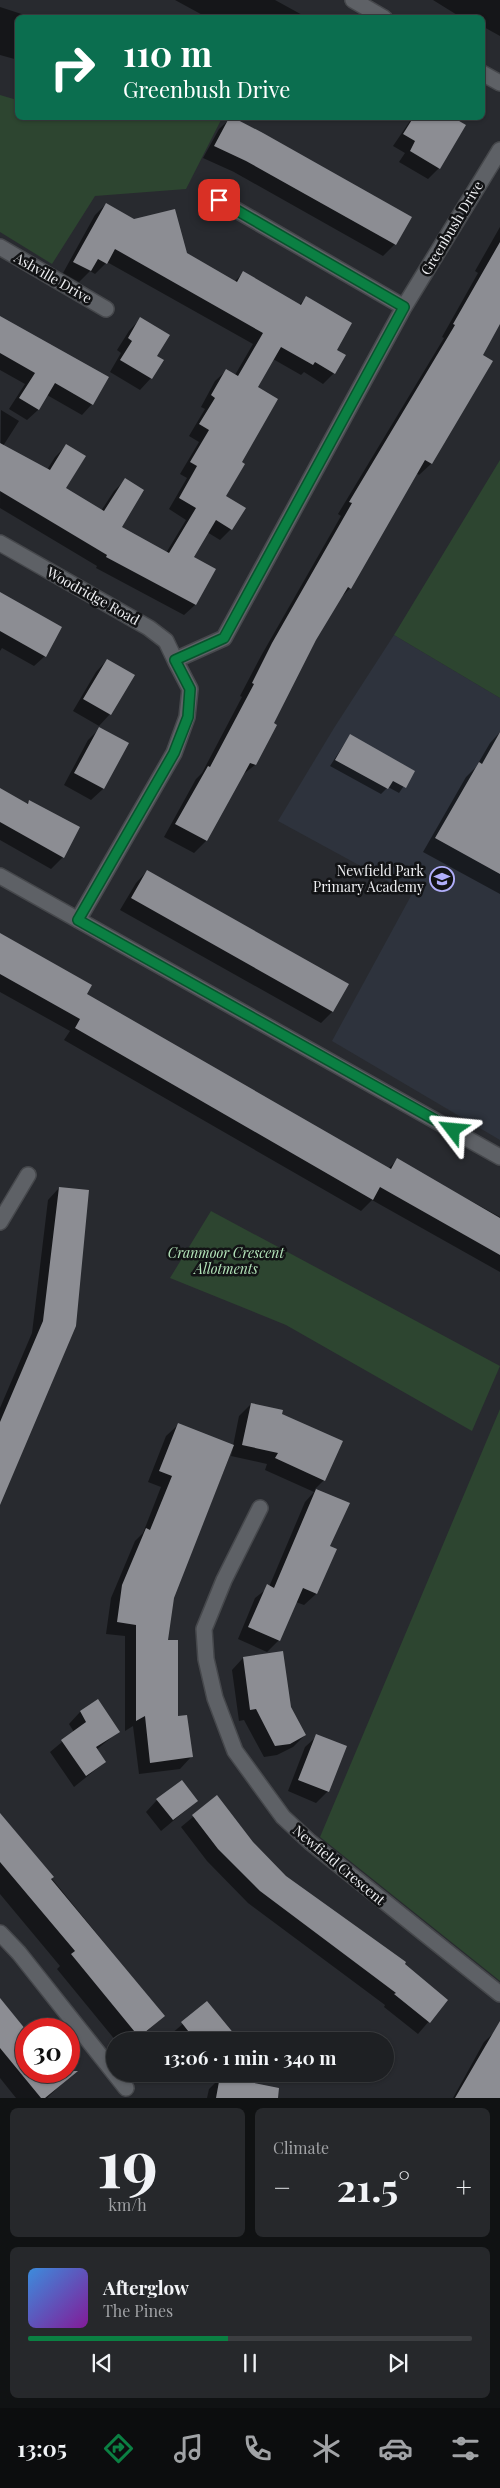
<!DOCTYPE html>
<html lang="en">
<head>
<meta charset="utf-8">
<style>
	:root { --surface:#1e2023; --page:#26282b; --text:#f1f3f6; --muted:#a1a3a6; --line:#3c3e41; --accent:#0b8043 }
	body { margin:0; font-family:"Playfair Display",serif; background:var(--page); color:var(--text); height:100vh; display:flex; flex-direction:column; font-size:19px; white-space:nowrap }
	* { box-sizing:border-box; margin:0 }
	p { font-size:16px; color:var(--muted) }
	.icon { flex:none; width:28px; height:28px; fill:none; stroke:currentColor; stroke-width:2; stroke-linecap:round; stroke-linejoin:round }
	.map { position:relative; height:2098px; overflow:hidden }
	.drawer { display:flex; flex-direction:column; gap:10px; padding:10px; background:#101213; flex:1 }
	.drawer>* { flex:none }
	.guide { position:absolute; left:15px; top:15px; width:470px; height:105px; border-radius:8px; box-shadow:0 1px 4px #0004,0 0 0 1px var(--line); background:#0b6e4f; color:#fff; overflow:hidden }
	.speed { position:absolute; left:15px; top:2018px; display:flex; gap:10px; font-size:25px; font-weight:700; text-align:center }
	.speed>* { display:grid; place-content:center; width:65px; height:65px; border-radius:50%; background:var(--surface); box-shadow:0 1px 4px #0004,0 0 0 1px var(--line); line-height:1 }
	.speed .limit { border:8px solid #d22; background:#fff; color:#111 }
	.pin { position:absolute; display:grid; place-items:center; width:42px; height:42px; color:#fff; margin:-21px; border-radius:10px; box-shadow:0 2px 8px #0006 }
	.me { position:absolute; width:55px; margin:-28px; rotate:299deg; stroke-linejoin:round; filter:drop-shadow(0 0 4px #0008) }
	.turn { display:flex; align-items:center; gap:18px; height:105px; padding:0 25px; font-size:22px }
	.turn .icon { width:65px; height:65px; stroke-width:2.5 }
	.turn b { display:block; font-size:35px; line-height:42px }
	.big { font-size:38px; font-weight:700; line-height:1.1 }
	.drawer .widget { flex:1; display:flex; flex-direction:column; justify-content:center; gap:8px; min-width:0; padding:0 18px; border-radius:8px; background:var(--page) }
	.drawer .dial { align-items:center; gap:0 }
	.dial b { font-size:65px; line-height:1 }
	.song { display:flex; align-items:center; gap:15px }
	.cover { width:60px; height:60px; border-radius:8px; background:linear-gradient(135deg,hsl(210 70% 55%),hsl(290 70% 35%)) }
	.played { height:5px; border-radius:2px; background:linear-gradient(90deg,var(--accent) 45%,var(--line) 45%) }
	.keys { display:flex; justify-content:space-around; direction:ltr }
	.heat { display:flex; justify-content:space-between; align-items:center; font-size:28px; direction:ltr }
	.drawer .tiles { flex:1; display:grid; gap:10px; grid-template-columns:1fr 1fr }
	.widget:last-child { grid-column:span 2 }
	.trip { position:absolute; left:106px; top:2032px; width:288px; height:50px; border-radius:25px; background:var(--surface); box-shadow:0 1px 4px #0004,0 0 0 1px var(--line); font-weight:700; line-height:50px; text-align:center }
	.tabs { display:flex; height:80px; justify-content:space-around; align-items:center; background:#0c0d0e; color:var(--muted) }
	.tabs .icon { width:35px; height:35px }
	.tabs .on { color:var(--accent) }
	.tabs b { font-size:22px; color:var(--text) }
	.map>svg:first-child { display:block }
	.built { fill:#2e333d }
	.green { fill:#2d4530 }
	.shadow { fill:#0007 }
	.building { fill:#8c8d93 }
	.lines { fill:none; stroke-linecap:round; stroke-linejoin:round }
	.street-casing { stroke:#46484c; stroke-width:18 }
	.street { stroke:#5e6166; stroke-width:15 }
	.route-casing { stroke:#07532c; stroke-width:12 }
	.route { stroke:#0b8043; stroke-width:9 }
	.labels { text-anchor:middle; stroke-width:5; stroke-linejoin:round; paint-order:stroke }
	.street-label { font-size:14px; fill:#eeeff2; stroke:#121315 }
	.poi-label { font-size:14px; fill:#eeeff2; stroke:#121315; text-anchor:end }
	.park-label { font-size:14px; font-style:italic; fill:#b3e4b9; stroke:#121315 }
</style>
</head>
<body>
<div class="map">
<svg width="500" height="2098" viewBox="0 0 500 2098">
	<rect width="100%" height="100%" fill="#282a2f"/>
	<path class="built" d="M394,635L500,698V1140L332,1041L412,894L278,821L334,728Z"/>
	<path class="green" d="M0,95L17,100L18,118H222L186,189L95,196L52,264L0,232Z
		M500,460V698L394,635Z
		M211,1211L500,1366L472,1431L286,1325L170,1278Z
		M500,1409V1981L320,1837Z"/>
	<path class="shadow" d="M175,0H275L306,17L208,18Z
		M433,0H500V36L482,26V18H462Z
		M0,7L34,18H18V60L0,55Z
		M231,118L410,217L395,244L383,256L234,172L203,158L219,129Z
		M412,118H451L465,126L439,168L428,179L399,162L405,153L393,146Z
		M106,204L234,282L243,273L299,305L306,298L335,350L334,373L323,384L304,372L301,375L273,359L256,388L240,462L224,496L231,529L220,540L207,532L193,557L214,569L195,605L184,615L96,568L97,566L0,508L1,410L19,421L3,446L47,470L55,457L66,446L64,488L101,511L114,491L125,480L120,527L166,553L186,520L169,509L187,478L180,474L199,442L189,436L205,409L201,407L215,381L226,371L235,375L253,344L107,262L95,274L90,271L79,282L63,273L95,215Z
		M500,227V322L481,355L432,463L419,475L416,473L350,588L339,600L315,639L272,723L276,725L255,765L241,776L206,841L194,853L164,837L196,779L202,773L242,697L240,696L261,656L341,516L338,514L444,338L442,337L478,273L475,271Z
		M0,317L92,404L82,415L47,395L38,410L27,420L9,409L25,384L0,370Z
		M140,319L156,356L151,378L140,390L110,372L121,353L117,350L129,331Z
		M0,594L45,656L34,666L2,648L0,651Z
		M107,660L110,714L99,726L73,711L96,672Z
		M99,729L127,744L103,789L91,800L64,785L88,740Z
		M500,732V894L423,852L466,777L476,767L490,743Z
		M350,735L414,771L399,793L388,787L381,794L330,766Z
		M0,789L26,804L30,801L63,857L51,869L0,840Z
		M147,871L347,984L332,1012L321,1023L120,910L136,883Z
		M0,935L85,995L388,1169L397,1160L500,1217V1272L372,1200L361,1211L64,1040L70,1031L0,992Z
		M59,1188L88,1191L0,1493V1408L32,1333L48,1200Z
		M251,1404L281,1414L324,1480L315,1489L348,1504L329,1547L335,1550L316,1594L304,1605L296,1602L279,1640L267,1652L238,1639L255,1598L269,1587L305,1502L314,1492L265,1470L267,1464L231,1456L233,1448L173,1598L167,1642L177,1718L191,1757L180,1769L139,1774L133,1726L125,1731V1636L106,1634L111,1598L135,1541L143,1533L161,1487L148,1482L166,1436L178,1425L233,1446L239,1416Z
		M243,1658L290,1707L305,1735L293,1747L277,1755L264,1757L244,1720L239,1721L232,1670Z
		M98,1701L118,1732L96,1750L105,1762L74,1787L50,1752L74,1732L69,1724L80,1712Z
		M317,1736L328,1791L316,1803L288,1791L305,1747Z
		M217,1797L252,1843L285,1877L403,1964L447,2000L418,2034L384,2007L385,2005L248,1903L207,1861L181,1827Z
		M157,1800L197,1801L161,1831L146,1812Z
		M0,1815L164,2016L136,2041H116L57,1969L60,1966L0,1894Z
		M0,2000L26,2032V2071L66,2080L47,2098H16L0,2078Z
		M207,2003L239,2041H176L170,2035Z
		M496,2031L500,2033V2098H453L484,2042Z
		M220,2078L256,2098H207L209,2089Z"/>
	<path class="building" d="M229,118H234L263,133L412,217L396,245L246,161L214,146Z
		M413,118H454L466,125L440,169L410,151L415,141L403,134Z
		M106,203L134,219L175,209L187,253L237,282L243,271L301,305L306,296L352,323L337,350L346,355L335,374L315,362L313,365L281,347L258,387L278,399L242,462L245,464L226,496L246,508L232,530L216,520L194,557L216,569L196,605L106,557L107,555L0,491V443L50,470L66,444L86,456L66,488L104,511L125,478L144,490L122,527L169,553L196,508L179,498L197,466L190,462L209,430L199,424L215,398L211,395L226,369L238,376L263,333L115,249L107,264L98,259L91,271L73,262Z
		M500,242V324L483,355L493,361L432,464L425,460L351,589L348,587L316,640L274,723L277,725L256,765L250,763L207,841L175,824L208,766L210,767L254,684L252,683L272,643L352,503L349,502L455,325L453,324Z
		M0,316L109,377L93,405L55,383L39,410L19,398L35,373L0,353Z
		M140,317L170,335L157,356L164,360L152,379L120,360L132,341L128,338Z
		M0,592L62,627L46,657L0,631Z
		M107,659L135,675L111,715L83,699Z
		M99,727L129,743L104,789L74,773Z
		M500,732V874L435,838L479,762L482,764Z
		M350,734L415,771L406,788L393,781L388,789L335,760Z
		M0,788L28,804L29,800L80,827L64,858L0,822Z
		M147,870L349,984L333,1012L131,898Z
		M0,933L92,985L87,994L391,1169L397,1158L500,1218V1255L380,1187L373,1200L75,1028L80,1019L0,974Z
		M59,1187L89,1190L76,1326L0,1505V1422L43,1321Z
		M251,1403L283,1410L282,1414L343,1441L325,1481L275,1458L278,1453L242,1445Z
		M178,1423L234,1445L174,1598L168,1640H178V1716L187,1715L193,1757L150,1763L145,1716L136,1721V1625L117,1622L122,1585L146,1528L150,1530L172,1476L159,1471Z
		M316,1489L350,1503L330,1546L337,1549L317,1594L303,1588L280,1641L248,1627L267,1584L274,1588Z
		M283,1651L291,1707L306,1735L290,1744L275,1746L256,1709L250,1710L243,1657Z
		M98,1699L120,1732L96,1747L106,1762L86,1776L61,1740L86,1722L80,1711Z
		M316,1734L347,1746L329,1792L298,1780Z
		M182,1780L198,1801L173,1820L156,1799Z
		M217,1795L253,1842L286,1876L406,1962L405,1964L448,2000L430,2023L394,1994L396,1993L260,1891L218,1849L192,1815Z
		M0,1813L54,1877L51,1879L165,2016L139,2037L71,1954L75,1951L0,1862Z
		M0,1998L26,2030V2071H78L45,2098H41L0,2048Z
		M207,2001L240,2041H196L181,2022Z
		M500,2021V2098H455L476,2062Z
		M220,2076L279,2088L278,2098H216Z"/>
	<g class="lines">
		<defs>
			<path id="street" d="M353,0L384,18
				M482,73L500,83
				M219,200L404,307
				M0,247L106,309
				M0,543L149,628L166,641L175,660
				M0,876L500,1157
				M78,920L174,753L187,717L190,689L175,660L224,638L404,307L500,150
				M0,1222L28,1175
				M260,1508L224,1580L204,1629L206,1659L215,1698L235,1751L283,1817L310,1842L500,1994
				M0,1933L19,1953L126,2088"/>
		</defs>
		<use href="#street" class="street-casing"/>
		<use href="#street" class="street"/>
	</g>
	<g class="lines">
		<defs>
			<path id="route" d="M219,200L404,307L224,638L175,660L190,689L188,717L174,753L78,920L453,1130"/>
		</defs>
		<use href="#route" class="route-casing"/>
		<use href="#route" class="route"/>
	</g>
	<defs>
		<symbol id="school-ring" viewBox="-11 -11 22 22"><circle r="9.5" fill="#121315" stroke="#b0aefa" stroke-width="1.5"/><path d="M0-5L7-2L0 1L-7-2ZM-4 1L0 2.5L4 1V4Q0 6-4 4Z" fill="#b0aefa"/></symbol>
	</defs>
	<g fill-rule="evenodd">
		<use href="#school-ring" x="428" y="865" width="28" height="28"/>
	</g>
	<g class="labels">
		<g class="street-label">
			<text transform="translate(452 228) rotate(-59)" y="5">Greenbush Drive</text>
			<text transform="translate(53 278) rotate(30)" y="5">Ashville Drive</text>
			<text transform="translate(93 596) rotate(29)" y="5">Woodridge Road</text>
			<text transform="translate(339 1865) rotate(40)" y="5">Newfield Crescent</text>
		</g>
		<g class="poi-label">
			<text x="424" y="876">Newfield Park<tspan x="424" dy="16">Primary Academy</tspan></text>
		</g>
		<g class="park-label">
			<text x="226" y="1258">Cranmoor Crescent<tspan x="226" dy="16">Allotments</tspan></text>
		</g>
	</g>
</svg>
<div class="speed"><div class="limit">30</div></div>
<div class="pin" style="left:219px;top:200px;background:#d93025"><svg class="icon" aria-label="arrive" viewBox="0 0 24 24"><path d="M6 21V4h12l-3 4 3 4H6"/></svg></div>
<svg class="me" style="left:453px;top:1130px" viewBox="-20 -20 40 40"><path d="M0-17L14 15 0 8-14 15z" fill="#0b8043" stroke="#fff" stroke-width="4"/></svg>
<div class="trip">13:06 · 1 min · 340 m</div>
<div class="guide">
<div class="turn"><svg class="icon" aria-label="right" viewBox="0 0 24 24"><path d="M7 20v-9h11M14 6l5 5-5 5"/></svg><div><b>110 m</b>Greenbush Drive</div></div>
</div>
</div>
<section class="drawer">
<div class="tiles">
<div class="widget dial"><b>19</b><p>km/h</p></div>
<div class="widget"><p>Climate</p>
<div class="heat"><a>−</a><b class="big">21.5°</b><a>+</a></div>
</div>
<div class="widget">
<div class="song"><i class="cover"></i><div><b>Afterglow</b><p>The Pines</p></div></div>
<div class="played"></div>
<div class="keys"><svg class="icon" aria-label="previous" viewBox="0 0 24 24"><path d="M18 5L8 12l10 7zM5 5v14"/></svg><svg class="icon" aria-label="pause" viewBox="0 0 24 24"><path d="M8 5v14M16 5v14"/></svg><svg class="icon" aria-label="next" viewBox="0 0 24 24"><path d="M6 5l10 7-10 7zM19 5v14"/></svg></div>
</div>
</div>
</section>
<nav class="tabs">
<b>13:05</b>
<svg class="icon on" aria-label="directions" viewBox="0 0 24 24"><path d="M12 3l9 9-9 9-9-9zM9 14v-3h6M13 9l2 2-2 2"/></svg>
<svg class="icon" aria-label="music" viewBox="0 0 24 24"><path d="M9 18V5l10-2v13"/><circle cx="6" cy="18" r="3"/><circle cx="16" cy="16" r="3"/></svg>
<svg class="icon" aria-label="phone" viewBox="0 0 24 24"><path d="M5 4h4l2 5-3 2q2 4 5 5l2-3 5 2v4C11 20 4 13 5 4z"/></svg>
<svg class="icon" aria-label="climate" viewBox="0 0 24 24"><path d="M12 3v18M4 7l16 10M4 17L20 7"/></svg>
<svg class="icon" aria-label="car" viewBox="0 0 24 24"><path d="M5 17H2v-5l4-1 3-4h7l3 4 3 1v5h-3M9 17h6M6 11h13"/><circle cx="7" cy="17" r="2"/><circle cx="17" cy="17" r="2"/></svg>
<svg class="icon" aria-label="filters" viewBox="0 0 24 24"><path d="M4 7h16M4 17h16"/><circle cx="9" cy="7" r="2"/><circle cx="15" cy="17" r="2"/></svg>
</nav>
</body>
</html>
